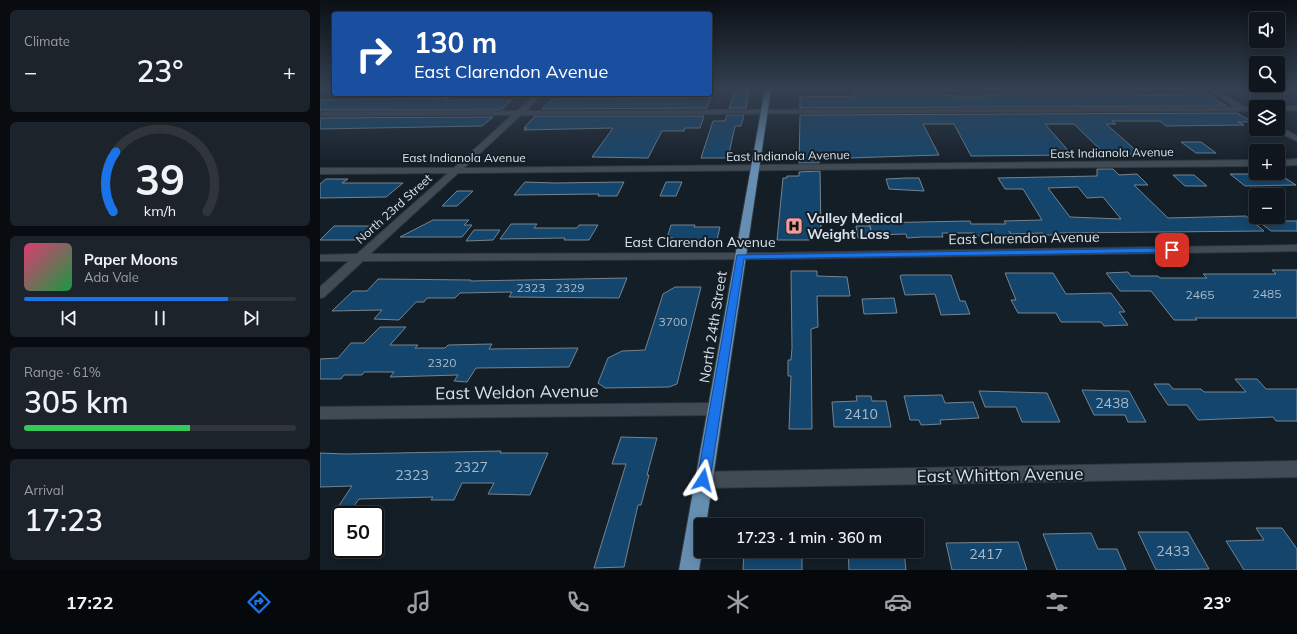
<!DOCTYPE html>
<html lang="en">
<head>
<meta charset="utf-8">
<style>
	:root { --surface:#0f161d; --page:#1d232a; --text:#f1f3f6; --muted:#9b9fa4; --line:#2f353b; --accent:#1a73e8 }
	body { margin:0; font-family:Mulish,sans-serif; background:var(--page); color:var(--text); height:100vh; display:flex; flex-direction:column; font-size:15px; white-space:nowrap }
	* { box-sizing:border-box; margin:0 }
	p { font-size:13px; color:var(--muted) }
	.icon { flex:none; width:22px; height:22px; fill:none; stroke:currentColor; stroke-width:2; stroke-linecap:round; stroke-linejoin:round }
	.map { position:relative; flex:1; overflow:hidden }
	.panel { display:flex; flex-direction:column; gap:10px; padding:10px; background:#080c10; width:320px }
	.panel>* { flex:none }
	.hud { position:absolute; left:12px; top:12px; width:380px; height:84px; border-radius:4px; box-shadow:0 2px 10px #0003,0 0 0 1px var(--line); background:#1a4fa0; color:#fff; overflow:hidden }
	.tools { position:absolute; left:929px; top:12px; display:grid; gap:8px }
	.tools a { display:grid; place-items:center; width:36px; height:36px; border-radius:4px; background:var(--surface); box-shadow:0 2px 10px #0003,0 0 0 1px var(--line); font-size:20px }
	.speed { position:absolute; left:12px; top:506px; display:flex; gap:8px; font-size:20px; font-weight:700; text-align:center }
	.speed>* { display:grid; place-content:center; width:52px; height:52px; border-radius:50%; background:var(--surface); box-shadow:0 2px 10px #0003,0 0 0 1px var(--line); line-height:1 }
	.speed .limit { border:2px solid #111; border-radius:6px; background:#fff; color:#111 }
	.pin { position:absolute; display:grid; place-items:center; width:34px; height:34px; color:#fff; margin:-17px; border-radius:8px; box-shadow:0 2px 6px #0006 }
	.me { position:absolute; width:44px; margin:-22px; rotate:9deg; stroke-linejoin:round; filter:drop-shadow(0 0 3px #0008) }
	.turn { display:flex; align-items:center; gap:14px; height:84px; padding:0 16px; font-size:18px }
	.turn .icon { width:52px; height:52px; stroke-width:2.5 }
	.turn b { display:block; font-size:28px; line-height:34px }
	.big { font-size:30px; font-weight:600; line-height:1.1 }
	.panel .tile { flex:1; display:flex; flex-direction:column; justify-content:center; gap:6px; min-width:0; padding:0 14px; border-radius:6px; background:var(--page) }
	.panel .dial { align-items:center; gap:0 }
	.dial svg { height:104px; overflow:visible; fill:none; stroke:var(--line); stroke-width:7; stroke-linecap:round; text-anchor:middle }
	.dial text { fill:var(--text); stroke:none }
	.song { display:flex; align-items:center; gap:12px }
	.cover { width:48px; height:48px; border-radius:6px; background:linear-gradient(135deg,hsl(340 70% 55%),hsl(140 70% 35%)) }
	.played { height:4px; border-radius:2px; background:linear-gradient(90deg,var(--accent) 75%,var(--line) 75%) }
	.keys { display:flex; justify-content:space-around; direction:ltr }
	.heat { display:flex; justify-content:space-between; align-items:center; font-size:22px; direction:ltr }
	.charge { height:6px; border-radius:3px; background:linear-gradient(90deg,#34c759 61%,var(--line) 0) }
	.trip { position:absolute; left:374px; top:518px; width:230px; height:40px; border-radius:4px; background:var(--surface); box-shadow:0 2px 10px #0003,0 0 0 1px var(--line); font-weight:600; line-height:40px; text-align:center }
	.tab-bar { display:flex; height:64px; justify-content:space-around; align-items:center; background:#06090c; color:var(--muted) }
	.tab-bar .icon { width:28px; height:28px }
	.tab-bar .selected { color:var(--accent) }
	.tab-bar b { font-size:18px; color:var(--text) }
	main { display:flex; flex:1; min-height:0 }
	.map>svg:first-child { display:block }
	.building { fill:#14466d; stroke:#76838e; fill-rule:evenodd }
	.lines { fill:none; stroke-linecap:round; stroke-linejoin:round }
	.minor-casing { stroke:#323840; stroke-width:2 }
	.major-casing { stroke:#323840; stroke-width:2 }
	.minor { fill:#404b55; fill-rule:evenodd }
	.major { fill:#668eb0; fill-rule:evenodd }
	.route { fill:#1a73e8; stroke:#114b97 }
	.labels { text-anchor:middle; stroke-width:4; stroke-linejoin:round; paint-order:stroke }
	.far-street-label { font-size:12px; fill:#dbe1e8; stroke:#141e27 }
	.number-label { font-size:12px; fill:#a9bac9 }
	.poi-label { font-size:14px; font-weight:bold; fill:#dbe1e8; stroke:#141e27; text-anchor:start }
	.street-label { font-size:14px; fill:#dbe1e8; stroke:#141e27 }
	.near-number-label { font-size:14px; fill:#a9bac9 }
	.near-street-label { font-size:17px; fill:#dbe1e8; stroke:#141e27 }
</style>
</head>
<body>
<main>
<section class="panel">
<div class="tile"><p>Climate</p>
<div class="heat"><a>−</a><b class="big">23°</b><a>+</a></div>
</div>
<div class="tile dial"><svg viewBox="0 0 100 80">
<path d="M14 69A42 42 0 1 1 86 69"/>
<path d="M14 69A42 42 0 0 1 16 23" stroke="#1a73e8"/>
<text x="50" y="56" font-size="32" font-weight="700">39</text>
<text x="50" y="72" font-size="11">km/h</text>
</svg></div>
<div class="tile">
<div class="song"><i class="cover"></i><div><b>Paper Moons</b><p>Ada Vale</p></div></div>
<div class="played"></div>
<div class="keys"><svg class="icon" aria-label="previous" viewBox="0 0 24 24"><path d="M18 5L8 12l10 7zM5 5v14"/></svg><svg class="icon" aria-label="pause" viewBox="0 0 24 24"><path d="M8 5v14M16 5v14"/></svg><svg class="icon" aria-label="next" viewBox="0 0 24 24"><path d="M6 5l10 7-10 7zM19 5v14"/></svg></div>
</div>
<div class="tile"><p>Range · 61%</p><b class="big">305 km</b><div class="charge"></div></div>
<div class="tile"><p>Arrival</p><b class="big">17:23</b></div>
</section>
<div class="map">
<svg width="977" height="570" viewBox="0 0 977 570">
	<rect width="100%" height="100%" fill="#141e27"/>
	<path class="building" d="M416,89H429L426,108H409Z
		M554,91L563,94H619L633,96H666L665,95L684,94L683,93H748L746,91H762L828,95L888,94L906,106L480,108V97L535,96L534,92Z
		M391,97L387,108L222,109L233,99Z
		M129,98L126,100H192L181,110H0V100Z
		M917,113L932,122H918L924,125L846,126L840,121H792L796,124H786L820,154H785L754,124H725L752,155L651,156L634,124H603L619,155L499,159V163H479L480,115Z
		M407,115H424L421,126H415L408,158H381L393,121H405Z
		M215,116H384L380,128H365L364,131H342L328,158L272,157L293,128L204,130L207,128H204Z
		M173,117L162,126L0,129V118Z
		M861,142H881L896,153H876Z
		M777,169H793L799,175L817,174L828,185H814L848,218L926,216L944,231L740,233L741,235H724L723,233L691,234L689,231L692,236H656L655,233H622L623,237H602L587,238L586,234L552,235L549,223L650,221L651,224H686L684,221L722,220L703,189H685L678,178L777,176ZM758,187L767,198L783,197L801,219L750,217L728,188Z
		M500,171L501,235H490V240H457L463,178H467V176H479V172Z
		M910,174H959L976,185L925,186Z
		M853,175H874L887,186H865Z
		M586,178H599L604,191L569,189L566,179Z
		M6,179H28L22,183H83L66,197L0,198V184Z
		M205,182L236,183L304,182L297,196H278L279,194L194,195Z
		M346,182H362L356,196H340Z
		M137,191H153L137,206H122Z
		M113,220H149L144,225H152L142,237H80Z
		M938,221H977V231H951Z
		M191,224H217L214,228H257L259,225H278L269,240H244L245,238L180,239Z
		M351,225H375L374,227H400L397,240H352L353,238H347Z
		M14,226H58L41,240H0Z
		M536,226H550L553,237L538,238Z
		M154,230H180L173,240L146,241Z
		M952,270H977V318H875L877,320H854L831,291H800L786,273L808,272L811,276H838L840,278H887L883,274H956Z
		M471,271H497V276L527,277L530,296H497L498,327L491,329L492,429H469L471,376H468V360H471L472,348Z
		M685,273H733L746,294L791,293L805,312H799L808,325L784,326L781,322H741L736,313H698L691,300H696Z
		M582,275H631L640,301H645L650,314L621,315L615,294L585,295L580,276Z
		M307,278L299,298L189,297L192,292L140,293L135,298H107L104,302H96L79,320L54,319L62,310L12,311L33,291H47L58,279L151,280L150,281Z
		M355,287H381L357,384L349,387L285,388L278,383L288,358L302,351L325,350L343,294Z
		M574,298L577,313L544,314L542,299Z
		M60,327H86L70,345H98L95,348H125L128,345L172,344L169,349L258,348L249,367L156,368L147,382L134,381L138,375L70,377L74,372H44L42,375H24L21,379H0V359L18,358L31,343H44Z
		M915,379H937L946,389H977V421H956L953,417L878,420L867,405H848L834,384H849L853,389H881L884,392H926Z
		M762,390L809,391L826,422H808L805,415H774Z
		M659,391L727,393L740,422H702L696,407H665Z
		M622,395L625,403L653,402L659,418L620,420L621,424L601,425L599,420H590L584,396Z
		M536,396H551L552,401H566L571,427H514L512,402L537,401Z
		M301,437L337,438L327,475H329L321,505H318L304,567L274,568L306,464H292Z
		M181,451L180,453H228L210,495L168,494L174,483H142L134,500H111L113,497L39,499L34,506L18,507L32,486L0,487V453L25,454Z
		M936,528H962L977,549V570H924L906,541L944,540Z
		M818,532H868L889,569L836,570Z
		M771,533L778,549H797L806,570H737L723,534Z
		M698,542L707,570H632L626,543Z
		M424,551H482V570H423Z
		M528,551H584L586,570H529Z"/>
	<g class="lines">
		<defs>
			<path id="minor" d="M0,89H5L0,92Z
				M888,89H896L925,107H937L936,111L201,115L144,168L936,160V166L138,173L50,254L452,253L977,245V251L452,259L43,261L4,297L0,298V287L29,261H0V255L37,254L128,173L0,174V168H134L192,115L0,116V112L197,111L216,94H223L206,111L915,107Z
				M977,106V110L958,111L957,107Z
				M958,126L977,136V141L955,130L958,129Z
				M977,159V165L958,166V160Z
				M395,403L400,405L403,409L400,413L395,415L0,419V407Z
				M977,461V477L383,488L377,486L374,480L377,474L383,472Z"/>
			<path id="major" d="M445,89H451L386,525H381L382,551L379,570H359Z"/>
		</defs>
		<use href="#minor" class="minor-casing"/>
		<use href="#major" class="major-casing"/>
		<use href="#minor" class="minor"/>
		<use href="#major" class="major"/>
	</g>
	<linearGradient id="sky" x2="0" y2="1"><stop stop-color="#0b1015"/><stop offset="0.53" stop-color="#344152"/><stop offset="1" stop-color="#344152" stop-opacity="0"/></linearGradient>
	<rect width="977" height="169" fill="url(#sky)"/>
	<path class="route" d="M852,248L855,249V252L424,259L390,480L388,484L383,486L379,484L377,480L417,255Z"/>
	<defs>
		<symbol id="hospital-square" viewBox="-11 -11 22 22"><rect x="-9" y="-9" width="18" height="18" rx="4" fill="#f59b9b" stroke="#141e27"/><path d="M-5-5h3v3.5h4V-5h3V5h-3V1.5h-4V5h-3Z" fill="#111"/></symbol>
	</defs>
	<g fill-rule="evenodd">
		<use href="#hospital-square" x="464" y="216" width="20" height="20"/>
	</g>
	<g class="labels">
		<g class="far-street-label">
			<text transform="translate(792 153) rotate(-1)" y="4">East Indianola Avenue</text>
			<text transform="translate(468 156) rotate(-1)" y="4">East Indianola Avenue</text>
			<text x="144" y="162">East Indianola Avenue</text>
			<text transform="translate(74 209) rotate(-42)" y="4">North 23rd Street</text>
		</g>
		<g class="number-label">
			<text x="211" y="292">2323</text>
			<text x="250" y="292">2329</text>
			<text x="947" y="298">2485</text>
			<text x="880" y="299">2465</text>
			<text x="353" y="326">3700</text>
			<text x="122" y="367">2320</text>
		</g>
		<g class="poi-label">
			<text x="487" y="223">Valley Medical<tspan x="487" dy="16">Weight Loss</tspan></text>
		</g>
		<g class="street-label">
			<text transform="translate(704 238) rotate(-1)" y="5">East Clarendon Avenue</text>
			<text x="380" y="247">East Clarendon Avenue</text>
			<text transform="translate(393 327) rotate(-81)" y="5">North 24th Street</text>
		</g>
		<g class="near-number-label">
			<text x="792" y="408">2438</text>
			<text x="541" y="419">2410</text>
			<text x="151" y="472">2327</text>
			<text x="92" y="480">2323</text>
			<text x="853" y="556">2433</text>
			<text x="666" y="559">2417</text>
		</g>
		<g class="near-street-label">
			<text transform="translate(197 392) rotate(-1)" y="6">East Weldon Avenue</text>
			<text transform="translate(680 475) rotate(-1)" y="6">East Whitton Avenue</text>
		</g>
	</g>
</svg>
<div class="tools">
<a><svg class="icon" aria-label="sound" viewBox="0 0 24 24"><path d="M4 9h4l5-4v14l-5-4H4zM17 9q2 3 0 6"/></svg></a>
<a><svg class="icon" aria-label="search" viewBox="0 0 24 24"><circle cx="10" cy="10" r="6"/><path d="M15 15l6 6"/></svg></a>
<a><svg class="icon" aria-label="layers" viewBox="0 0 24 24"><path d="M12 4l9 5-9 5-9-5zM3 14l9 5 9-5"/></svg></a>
<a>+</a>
<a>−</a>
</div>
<div class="speed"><div class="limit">50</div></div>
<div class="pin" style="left:852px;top:250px;background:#d93025"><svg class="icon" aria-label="arrive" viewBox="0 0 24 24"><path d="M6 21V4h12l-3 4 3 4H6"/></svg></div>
<svg class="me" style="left:383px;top:480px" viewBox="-20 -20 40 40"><path d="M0-17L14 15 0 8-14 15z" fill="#1a73e8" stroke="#fff" stroke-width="4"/></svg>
<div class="trip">17:23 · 1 min · 360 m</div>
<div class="hud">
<div class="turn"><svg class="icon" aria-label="right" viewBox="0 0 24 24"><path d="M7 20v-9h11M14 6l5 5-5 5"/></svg><div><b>130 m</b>East Clarendon Avenue</div></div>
</div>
</div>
</main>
<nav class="tab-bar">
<b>17:22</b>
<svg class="icon selected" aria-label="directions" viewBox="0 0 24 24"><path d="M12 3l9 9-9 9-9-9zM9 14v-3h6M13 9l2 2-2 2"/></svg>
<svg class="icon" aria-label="music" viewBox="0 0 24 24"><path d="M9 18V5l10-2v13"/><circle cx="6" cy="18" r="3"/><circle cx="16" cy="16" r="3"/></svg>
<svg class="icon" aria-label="phone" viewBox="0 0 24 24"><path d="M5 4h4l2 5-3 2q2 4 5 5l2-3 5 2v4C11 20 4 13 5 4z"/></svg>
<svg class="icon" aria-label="climate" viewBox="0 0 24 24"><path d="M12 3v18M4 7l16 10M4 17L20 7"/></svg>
<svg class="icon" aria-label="car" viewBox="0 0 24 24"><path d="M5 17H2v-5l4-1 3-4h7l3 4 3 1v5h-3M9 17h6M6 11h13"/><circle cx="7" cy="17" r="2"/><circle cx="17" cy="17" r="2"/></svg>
<svg class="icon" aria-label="filters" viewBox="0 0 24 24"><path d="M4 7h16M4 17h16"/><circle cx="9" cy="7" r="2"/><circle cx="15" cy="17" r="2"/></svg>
<b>23°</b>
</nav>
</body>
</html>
